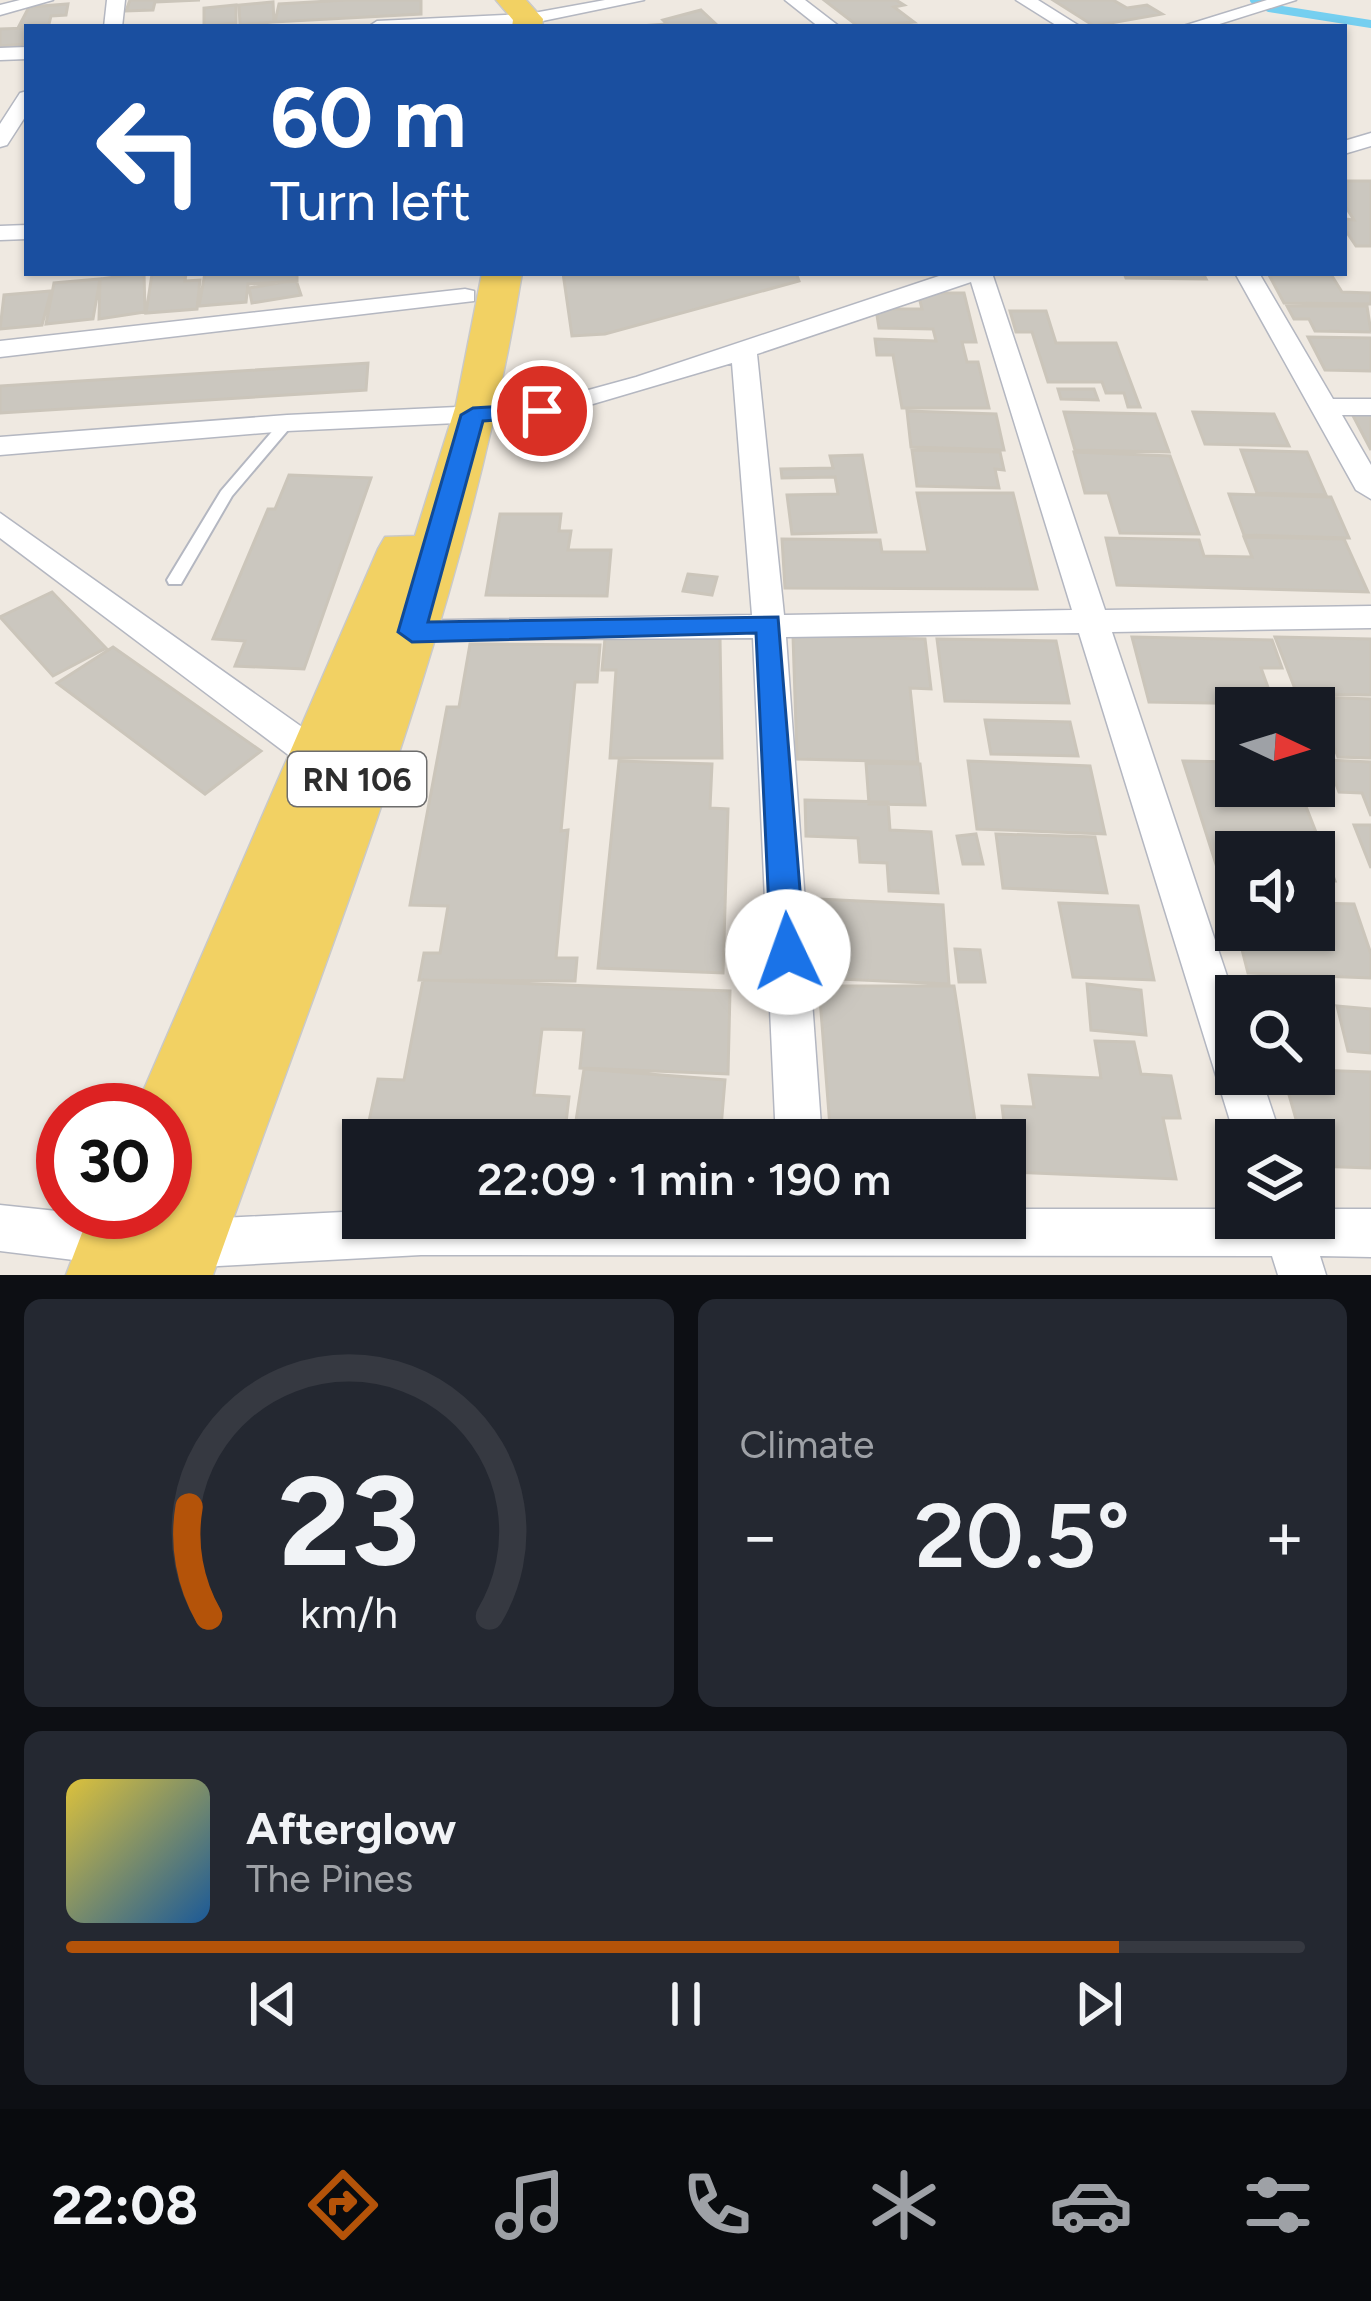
<!DOCTYPE html>
<html lang="en">
<head>
<meta charset="utf-8">
<style>
	:root { --surface:#171b24; --page:#242831; --text:#f1f3f6; --muted:#9ea1a6; --line:#363941; --accent:#b45309 }
	body { margin:0; font-family:Figtree,sans-serif; background:var(--page); color:var(--text); height:100vh; display:flex; flex-direction:column; font-size:45px; white-space:nowrap }
	* { box-sizing:border-box; margin:0 }
	p { font-size:39px; color:var(--muted) }
	.icon { flex:none; width:66px; height:66px; fill:none; stroke:currentColor; stroke-width:2; stroke-linecap:round; stroke-linejoin:round }
	.map { position:relative; height:1275px; overflow:hidden }
	.panel { display:flex; flex-direction:column; gap:24px; padding:24px; background:#0d0f14; flex:1 }
	.panel>* { flex:none }
	.hud { position:absolute; left:24px; top:24px; width:1323px; height:252px; border-radius:0px; box-shadow:0 3px 9px #0004; background:#1a4fa0; color:#fff; overflow:hidden }
	.needle { width:78px; rotate:94deg }
	.fabs { position:absolute; left:1215px; top:687px; display:grid; gap:24px }
	.fabs a { display:grid; place-items:center; width:120px; height:120px; border-radius:0px; background:var(--surface); box-shadow:0 3px 9px #0004; font-size:60px }
	.speed { position:absolute; left:36px; top:1083px; display:flex; gap:24px; font-size:60px; font-weight:700; text-align:center }
	.speed>* { display:grid; place-content:center; width:156px; height:156px; border-radius:50%; background:var(--surface); box-shadow:0 3px 9px #0004; line-height:1 }
	.speed .limit { border:18px solid #d22; background:#fff; color:#111 }
	.pin { position:absolute; display:grid; place-items:center; width:102px; height:102px; color:#fff; margin:-51px; border:6px solid #fff; border-radius:50%; box-shadow:0 3px 12px #0007 }
	.me { position:absolute; width:132px; margin:-66px; rotate:357deg; stroke-linejoin:round; filter:drop-shadow(0 0 9px #0008) }
	.turn { display:flex; align-items:center; gap:42px; height:252px; padding:0 48px; font-size:54px }
	.turn .icon { width:156px; height:156px; stroke-width:2.5 }
	.turn b { display:block; font-size:84px; line-height:102px }
	.big { font-size:90px; font-weight:600; line-height:1.1 }
	.panel .card { flex:1; display:flex; flex-direction:column; justify-content:center; gap:18px; min-width:0; padding:0 42px; border-radius:18px; background:var(--page) }
	.panel .dial { align-items:center; gap:0 }
	.dial svg { height:312px; overflow:visible; fill:none; stroke:var(--line); stroke-width:7; stroke-linecap:round; text-anchor:middle }
	.dial text { fill:var(--text); stroke:none }
	.song { display:flex; align-items:center; gap:36px }
	.cover { width:144px; height:144px; border-radius:18px; background:linear-gradient(135deg,hsl(50 70% 55%),hsl(210 70% 35%)) }
	.played { height:12px; border-radius:6px; background:linear-gradient(90deg,var(--accent) 85%,var(--line) 85%) }
	.keys { display:flex; justify-content:space-around; direction:ltr }
	.heat { display:flex; justify-content:space-between; align-items:center; font-size:66px; direction:ltr }
	.panel .tiles { flex:1; display:grid; gap:24px; grid-template-columns:1fr 1fr }
	.card:last-child { grid-column:span 2 }
	.trip { position:absolute; left:342px; top:1119px; width:684px; height:120px; border-radius:0px; background:var(--surface); box-shadow:0 3px 9px #0004; font-weight:600; line-height:120px; text-align:center }
	.menu { display:flex; height:192px; justify-content:space-around; align-items:center; background:#090b0e; color:var(--muted) }
	.menu .icon { width:84px; height:84px }
	.menu .active { color:var(--accent) }
	.menu b { font-size:54px; color:var(--text) }
	.map>svg:first-child { display:block }
	.lines { fill:none; stroke-linecap:round; stroke-linejoin:round }
	.stream { stroke:#75cff0; stroke-width:8 }
	.building { fill:#cbc7bf; stroke:#cbc5ba; stroke-width:3 }
	.lane-casing { stroke:#b4b7c1; stroke-width:4 }
	.street-casing { stroke:#b4b7c1; stroke-width:3 }
	.primary-casing { stroke:#c9c9c9; stroke-width:3 }
	.lane { fill:#fff; fill-rule:evenodd }
	.street { fill:#fff; fill-rule:evenodd }
	.primary { fill:#f2d163; fill-rule:evenodd }
	.route { fill:#1a73e8; stroke:#114b97; stroke-width:3 }
	.labels { text-anchor:middle; stroke-width:12; stroke-linejoin:round; paint-order:stroke }
	.shield { fill:#fff; stroke:#6d6d6d; stroke-width:3 }
	.shield-label { font-size:33px; font-weight:bold; fill:#2e2e2e }
</style>
</head>
<body>
<div class="map">
<svg width="1371" height="1275" viewBox="0 0 1371 1275">
	<rect width="100%" height="100%" fill="#efe9e1"/>
	<g class="lines">
		<path class="stream" d="M1254,0L1269,8L1371,24"/>
	</g>
	<path class="building" d="M130,0H200L155,2L153,10L126,11Z
		M346,0H421V14L275,22L279,4Z
		M824,0H896L904,5L894,7L914,22L859,27Z
		M1053,0H1113L1127,8L1147,5L1162,14L1094,26Z
		M273,2L274,22L240,25L239,5Z
		M68,4L66,15L51,16L49,24L19,26L29,7Z
		M236,5V23L204,26V8Z
		M701,10L719,27H626L667,24L663,20Z
		M27,28V44L0,46V29Z
		M1344,181H1371V246H1356L1344,228V219L1354,220L1344,204Z
		M144,273L145,312L99,319L100,279Z
		M186,273L185,281L200,280L197,309L146,313L152,274Z
		M205,273H297V281L248,284L246,302L199,306Z
		M563,273H796L799,281L605,334L572,336Z
		M1124,273H1203L1206,279L1126,278Z
		M1269,275L1332,276L1342,292L1371,293V304L1284,303Z
		M100,279L93,319L46,324L54,283Z
		M296,280L301,295L252,303L249,288Z
		M51,291L42,325L0,329L4,295Z
		M918,293H964L976,342H962L967,362H978L989,408H902L893,355H877L875,339L936,341L933,329L879,328L876,309H922Z
		M1287,306H1367L1371,332L1315,331L1309,319H1294Z
		M1010,311H1046L1056,343H1116L1140,407H1128L1124,393H1106L1102,382H1048L1032,332H1016Z
		M1308,337L1371,338V371L1325,370Z
		M368,363L366,390L0,413V386Z
		M1058,389H1094L1098,400L1061,399Z
		M1350,410H1371V450Z
		M907,411L996,414L1004,450L911,447Z
		M1064,412L1155,414L1169,452L1075,450Z
		M1193,412L1274,414L1289,446L1205,444Z
		M912,450L1000,452L1004,470L995,469L999,488L917,486Z
		M1241,450L1307,452L1326,495L1257,493Z
		M1074,452L1170,456L1199,534L1120,533L1108,493H1085Z
		M862,455L876,532L792,534L787,495L838,494L835,477L782,478L781,469L833,468L830,456Z
		M289,475L371,478L304,669L235,666L245,641L213,639L268,509H275Z
		M917,493H1013L1037,589L785,588L782,539L880,540L882,552H928Z
		M1229,494L1331,497L1349,538L1244,535Z
		M500,514H561L559,531H571L568,550H611L607,596L486,595Z
		M1244,537L1344,539L1368,592L1117,585L1106,538L1199,540L1204,556L1252,557Z
		M688,574L717,577L712,595L683,591Z
		M52,592L106,648L53,676L0,617Z
		M793,636L925,639L931,689L910,688L918,762L797,759Z
		M1132,637L1272,640L1282,668H1261L1274,704L1149,702Z
		M1275,637L1371,639V695L1297,694Z
		M605,638H720L722,758H610L616,670H602Z
		M937,639L1056,641L1069,703L945,701Z
		M470,644L600,645L597,682H575L561,831L568,830L556,958H577L575,981L419,980L424,953H440L448,906L410,905L447,707H459Z
		M113,647L261,751L205,794L57,683Z
		M1316,697L1371,699V758L1338,757Z
		M985,720L1070,722L1078,756L991,754Z
		M1327,760L1371,762V816L1362,793L1339,792Z
		M619,761L712,764L710,808L728,809L723,973L598,968Z
		M968,761L1090,766L1105,834L977,829Z
		M1183,761L1236,762V786H1298L1335,881H1314V852H1236V880H1221Z
		M866,763L920,764L925,805L869,804Z
		M805,800L888,802L890,830L931,832L938,893L889,891L887,863L860,862L858,838L806,836Z
		M1354,825H1371V868Z
		M976,834L983,864H963L957,836Z
		M996,834L1095,837L1107,893L1003,888Z
		M818,899L943,905L949,984L818,978Z
		M1059,903L1138,906L1154,980L1073,977Z
		M1314,903L1354,904L1371,954V978L1248,973L1237,930H1314Z
		M955,949L980,950L985,982H959Z
		M423,980L730,991L728,1074L580,1068L584,1030L542,1029L534,1095L569,1097L564,1140H365L378,1079L404,1080Z
		M1087,984L1141,990L1146,1035L1091,1030Z
		M819,986H954L978,1140H831Z
		M1337,1006L1371,1009V1053L1348,1051Z
		M1095,1041L1134,1042L1141,1074L1171,1076L1180,1118H1163L1176,1179L1010,1172L1002,1106L1034,1107L1029,1075L1101,1078Z
		M584,1069L725,1080L720,1140H573Z
		M1314,1070L1371,1072V1168L1314,1166V1140H1302L1283,1074Z"/>
	<g class="lines">
		<defs>
			<path id="lane" d="M287,419L294,423L232,496L181,584H169L167,580L221,491L282,420Z"/>
			<path id="street" d="M20,0H53L0,15V5Z
				M107,0H125L122,27H104Z
				M605,0H644L528,24L368,27L377,21L528,14Z
				M785,0H805L840,27H819Z
				M1016,0H1038L1081,27H1059Z
				M1267,0H1296L1210,27H1180Z
				M27,47V59L0,60V48Z
				M27,91V114L7,145L0,147V124L20,93Z
				M1371,133V146L1344,154V141Z
				M27,225V239L0,240V226Z
				M948,273H992L1105,610L1371,606V628L1112,632L1236,1003V1074H1260L1282,1140H1236L1079,633L786,637L822,1140H776L753,638L383,640L379,632L383,624L395,621L752,615L732,363L542,419L287,431L0,455V437L287,415L541,403L636,377ZM971,282L1072,610L784,615L757,354Z
				M1235,273H1259L1333,399H1371V415H1342L1371,465V499L1356,490Z
				M465,289L474,291V301L0,357V341Z
				M0,513L333,749L338,759L333,769H307L0,538Z
				M0,1205L123,1218L140,1225L147,1242L140,1259L123,1266L0,1251Z
				M1005,1209H1236V1218H1314V1209H1371V1257L1320,1256L1326,1275H1278L1272,1256L421,1255L181,1268L164,1261L157,1244L164,1227L181,1220L363,1211V1218H1005Z"/>
			<path id="primary" d="M496,0H526L543,19L542,27H512L513,20Z
				M482,273H522C466,618 329,946 213,1275H66L90,1212H165V1197L182,1153L165,1159V1110H135L378,549L385,537L415,536L456,405Z"/>
		</defs>
		<use href="#lane" class="lane-casing"/>
		<use href="#street" class="street-casing"/>
		<use href="#primary" class="primary-casing"/>
		<use href="#lane" class="lane"/>
		<use href="#street" class="street"/>
		<use href="#primary" class="primary"/>
	</g>
	<path class="route" d="M542,404L554,411L550,416L483,421L428,622L778,617L805,952L800,962H776L771,952L756,633L412,642L398,632L461,415L473,408Z"/>
	<g class="labels">
		<rect class="shield" x="288" y="752" width="138" height="54" rx="9"/>
		<g class="shield-label">
			<text x="357" y="791">RN 106</text>
		</g>
	</g>
</svg>
<div class="fabs">
<a><svg class="needle" viewBox="-14 -14 28 28"><path d="M0-13l5 13h-10z" fill="#e53935"/><path d="M0 13l5-13h-10z" fill="#9ea1a6"/></svg></a>
<a><svg class="icon" aria-label="sound" viewBox="0 0 24 24"><path d="M4 9h4l5-4v14l-5-4H4zM17 9q2 3 0 6"/></svg></a>
<a><svg class="icon" aria-label="search" viewBox="0 0 24 24"><circle cx="10" cy="10" r="6"/><path d="M15 15l6 6"/></svg></a>
<a><svg class="icon" aria-label="layers" viewBox="0 0 24 24"><path d="M12 4l9 5-9 5-9-5zM3 14l9 5 9-5"/></svg></a>
</div>
<div class="speed"><div class="limit">30</div></div>
<div class="pin" style="left:542px;top:411px;background:#d93025"><svg class="icon" aria-label="arrive" viewBox="0 0 24 24"><path d="M6 21V4h12l-3 4 3 4H6"/></svg></div>
<svg class="me" style="left:788px;top:952px" viewBox="-20 -20 40 40"><circle r="19" fill="#fff"/><path d="M0-13L10 11 0 6-10 11z" fill="#1a73e8"/></svg>
<div class="trip">22:09 · 1 min · 190 m</div>
<div class="hud">
<div class="turn"><svg class="icon" aria-label="left" viewBox="0 0 24 24"><path d="M17 20v-9H6M10 6l-5 5 5 5"/></svg><div><b>60 m</b>Turn left</div></div>
</div>
</div>
<section class="panel">
<div class="tiles">
<div class="card dial"><svg viewBox="0 0 100 80">
<path d="M14 69A42 42 0 1 1 86 69"/>
<path d="M14 69A42 42 0 0 1 9 41" stroke="#b45309"/>
<text x="50" y="56" font-size="32" font-weight="700">23</text>
<text x="50" y="72" font-size="11">km/h</text>
</svg></div>
<div class="card"><p>Climate</p>
<div class="heat"><a>−</a><b class="big">20.5°</b><a>+</a></div>
</div>
<div class="card">
<div class="song"><i class="cover"></i><div><b>Afterglow</b><p>The Pines</p></div></div>
<div class="played"></div>
<div class="keys"><svg class="icon" aria-label="previous" viewBox="0 0 24 24"><path d="M18 5L8 12l10 7zM5 5v14"/></svg><svg class="icon" aria-label="pause" viewBox="0 0 24 24"><path d="M8 5v14M16 5v14"/></svg><svg class="icon" aria-label="next" viewBox="0 0 24 24"><path d="M6 5l10 7-10 7zM19 5v14"/></svg></div>
</div>
</div>
</section>
<nav class="menu">
<b>22:08</b>
<svg class="icon active" aria-label="directions" viewBox="0 0 24 24"><path d="M12 3l9 9-9 9-9-9zM9 14v-3h6M13 9l2 2-2 2"/></svg>
<svg class="icon" aria-label="music" viewBox="0 0 24 24"><path d="M9 18V5l10-2v13"/><circle cx="6" cy="18" r="3"/><circle cx="16" cy="16" r="3"/></svg>
<svg class="icon" aria-label="phone" viewBox="0 0 24 24"><path d="M5 4h4l2 5-3 2q2 4 5 5l2-3 5 2v4C11 20 4 13 5 4z"/></svg>
<svg class="icon" aria-label="climate" viewBox="0 0 24 24"><path d="M12 3v18M4 7l16 10M4 17L20 7"/></svg>
<svg class="icon" aria-label="car" viewBox="0 0 24 24"><path d="M5 17H2v-5l4-1 3-4h7l3 4 3 1v5h-3M9 17h6M6 11h13"/><circle cx="7" cy="17" r="2"/><circle cx="17" cy="17" r="2"/></svg>
<svg class="icon" aria-label="filters" viewBox="0 0 24 24"><path d="M4 7h16M4 17h16"/><circle cx="9" cy="7" r="2"/><circle cx="15" cy="17" r="2"/></svg>
</nav>
</body>
</html>
